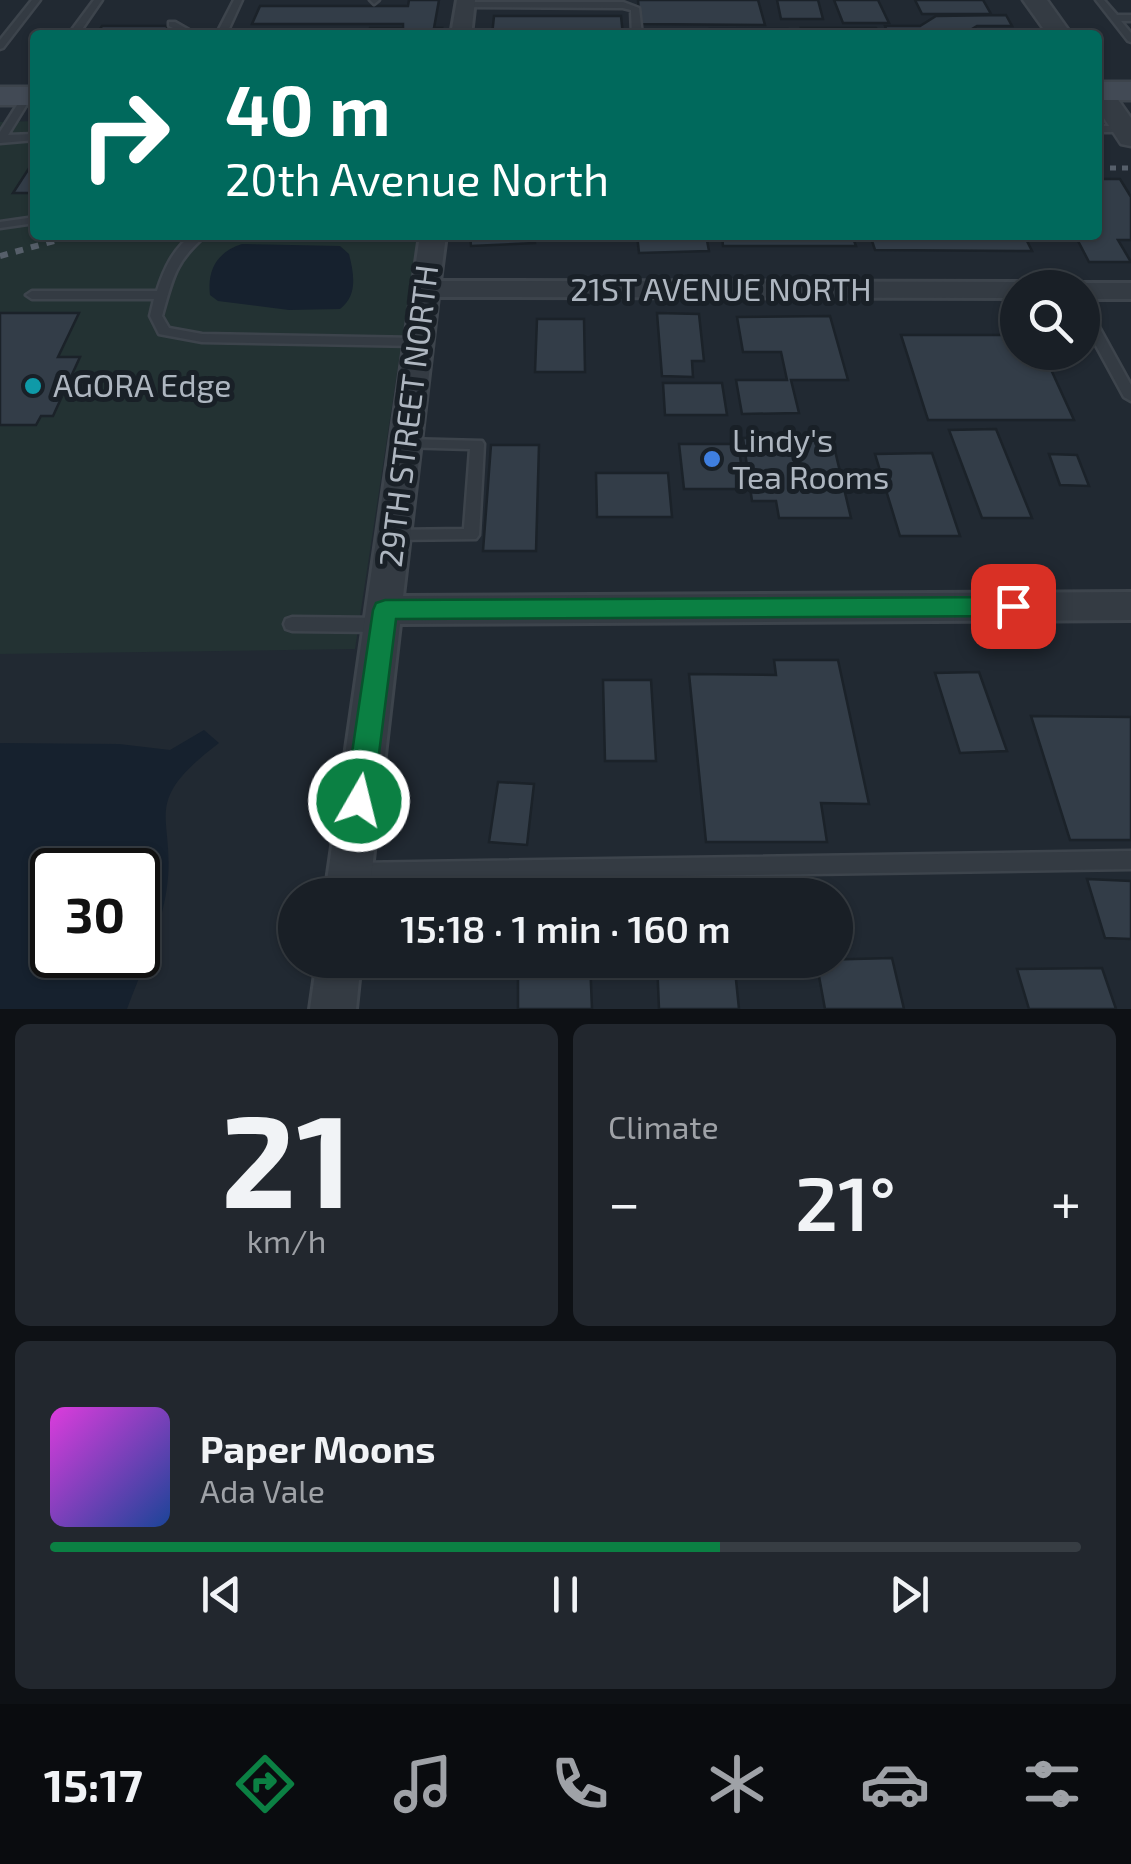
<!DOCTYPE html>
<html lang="en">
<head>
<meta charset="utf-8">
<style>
	:root { --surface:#191f26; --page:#22272e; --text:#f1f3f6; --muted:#9fa2a7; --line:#373d43; --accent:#0b8043 }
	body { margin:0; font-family:"Exo 2",sans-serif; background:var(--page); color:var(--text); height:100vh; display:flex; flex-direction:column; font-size:38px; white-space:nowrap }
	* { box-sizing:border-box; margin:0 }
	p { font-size:32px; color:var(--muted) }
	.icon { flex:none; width:55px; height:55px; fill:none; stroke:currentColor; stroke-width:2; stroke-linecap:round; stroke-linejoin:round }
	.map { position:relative; height:1009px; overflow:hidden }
	.side { display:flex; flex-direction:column; gap:15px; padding:15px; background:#0e1115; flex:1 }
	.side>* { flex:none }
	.guide { position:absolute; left:30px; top:30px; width:1072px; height:210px; border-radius:10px; box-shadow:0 2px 8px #0004,0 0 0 2px var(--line); background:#00695c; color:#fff; overflow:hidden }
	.fabs { position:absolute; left:1000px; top:270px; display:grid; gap:20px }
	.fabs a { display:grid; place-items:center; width:100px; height:100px; border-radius:50%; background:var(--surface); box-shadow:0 2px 8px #0004,0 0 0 2px var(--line); font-size:50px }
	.speed { position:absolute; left:30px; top:848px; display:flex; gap:20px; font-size:50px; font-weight:700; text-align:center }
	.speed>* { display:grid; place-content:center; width:130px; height:130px; border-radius:50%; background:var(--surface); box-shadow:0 2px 8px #0004,0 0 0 2px var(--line); line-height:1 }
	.speed .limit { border:5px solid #111; border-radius:15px; background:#fff; color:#111 }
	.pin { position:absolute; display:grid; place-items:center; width:85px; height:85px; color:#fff; margin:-42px; border-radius:20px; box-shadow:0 5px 15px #0006 }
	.me { position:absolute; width:110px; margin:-55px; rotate:8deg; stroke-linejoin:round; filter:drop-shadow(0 0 8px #0008) }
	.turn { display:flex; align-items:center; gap:35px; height:210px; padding:0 30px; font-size:45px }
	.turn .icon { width:130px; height:130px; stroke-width:2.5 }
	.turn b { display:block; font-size:70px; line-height:85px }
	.big { font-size:75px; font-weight:600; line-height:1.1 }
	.side .tile { flex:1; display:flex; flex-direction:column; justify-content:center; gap:15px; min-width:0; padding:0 35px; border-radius:15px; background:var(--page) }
	.side .dial { align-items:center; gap:0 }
	.dial b { font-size:130px; line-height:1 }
	.song { display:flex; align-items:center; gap:30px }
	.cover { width:120px; height:120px; border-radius:15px; background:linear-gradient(135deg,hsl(300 70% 55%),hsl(220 70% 35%)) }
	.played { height:10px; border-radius:5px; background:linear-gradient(90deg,var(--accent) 65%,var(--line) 65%) }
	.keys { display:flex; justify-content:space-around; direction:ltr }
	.heat { display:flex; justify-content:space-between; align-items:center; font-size:55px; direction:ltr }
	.side .tiles { flex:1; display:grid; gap:15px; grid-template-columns:1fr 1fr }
	.tile:last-child { grid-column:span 2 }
	.trip { position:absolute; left:278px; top:878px; width:575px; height:100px; border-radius:50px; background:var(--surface); box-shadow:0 2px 8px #0004,0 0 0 2px var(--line); font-weight:600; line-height:100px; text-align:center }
	.tabs { display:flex; height:160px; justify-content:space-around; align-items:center; background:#0a0c0f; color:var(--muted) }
	.tabs .icon { width:70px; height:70px }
	.tabs .current { color:var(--accent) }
	.tabs b { font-size:45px; color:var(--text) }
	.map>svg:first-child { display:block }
	.green { fill:#233233 }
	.water { fill:#16212e; fill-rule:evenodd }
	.building { fill:#333d48; stroke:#1b2229; stroke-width:2.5 }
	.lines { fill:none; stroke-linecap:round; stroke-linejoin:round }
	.service-casing { stroke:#3d444c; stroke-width:5 }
	.minor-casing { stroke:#3d444c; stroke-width:6 }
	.tertiary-casing { stroke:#3d444c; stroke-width:5 }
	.secondary-casing { stroke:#3d444c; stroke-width:5 }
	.service { fill:#343b43; fill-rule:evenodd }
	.minor { fill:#343b43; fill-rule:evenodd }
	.tertiary { fill:#343b43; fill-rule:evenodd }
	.secondary { fill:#424a55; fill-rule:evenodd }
	.rail-far1 { stroke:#565f6a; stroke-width:5; stroke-dasharray:6 6; stroke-linecap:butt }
	.rail { stroke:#565f6a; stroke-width:6; stroke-dasharray:8 8; stroke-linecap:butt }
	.route { fill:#0b8043; stroke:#07532c; stroke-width:2.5 }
	.culture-dot { fill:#0f9aa8; stroke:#192027; stroke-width:4 }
	.shop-dot { fill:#3f7fe0; stroke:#192027; stroke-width:4 }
	.labels { text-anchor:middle; stroke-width:10; stroke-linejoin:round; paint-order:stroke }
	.street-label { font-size:32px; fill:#aeb6c0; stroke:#192027 }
	.poi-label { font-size:32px; fill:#aeb6c0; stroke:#192027; text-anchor:start }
</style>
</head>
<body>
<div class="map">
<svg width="1131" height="1009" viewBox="0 0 1131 1009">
	<rect width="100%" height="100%" fill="#212932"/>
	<path class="green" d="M35,121V235H418L355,649L0,654V122Z"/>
	<path class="water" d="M242,244L340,246L349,254C354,274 358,295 340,309L289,310L218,301L210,295C207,270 217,252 242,244Z
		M204,730L219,743C133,808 181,816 165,899C158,937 140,973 127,1009H0V743L119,744L170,750ZM52,870H138V955H52Z"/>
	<path class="building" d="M409,0H439L434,28H442L440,35H368L370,28H403V24H252L260,6H408Z
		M638,0H758L765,25L640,24Z
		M777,0H818L823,19H781Z
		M834,0H878L889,23H843Z
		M915,0H983L991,14H922Z
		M1006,15L1012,26H977L962,35H888L885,26H920L936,16Z
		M494,16H621L623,35H492Z
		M102,26H168L163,35H96Z
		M801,28H876L879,35H804Z
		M710,29H788L790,35H711Z
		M286,32H368V35H285Z
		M35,159V193H13Z
		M1098,179H1120L1131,197V240H1118L1131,262H1089L1077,239H1057L1054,235H1098Z
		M470,235H534L535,243L471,246Z
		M637,235H706L709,251L639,253Z
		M722,235H852L856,246H723Z
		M870,235H1024L1032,251L875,250Z
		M0,313H79L58,357H80L53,416H41L36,425H0Z
		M657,313L699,314L704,361H692L693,377L662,376Z
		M830,316L848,380H791L799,413L742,414L736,380H787L781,352H743L737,317Z
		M537,319H584L585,372H535Z
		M901,335H1018V352H1043L1074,420H928Z
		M663,383H722L727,415H665Z
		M996,429L1032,518H982L949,430Z
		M743,438H832L851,518H779L776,501H752Z
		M679,444H738L745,489H684Z
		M491,445H539L536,551H483Z
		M932,453L960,536H900L875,454Z
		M1049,454L1077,455L1089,486L1060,485Z
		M596,473H668L672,517H597Z
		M774,660H838L869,804L821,803L827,842H706L689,674L776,675Z
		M979,672L1007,751L960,753L935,673Z
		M603,680H651L656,761H605Z
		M1031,716L1131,717V840H1070Z
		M498,782L534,784L527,845L489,842Z
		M1087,879L1131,881V939L1105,938Z
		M892,958L904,1009H825L816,960Z
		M554,960H590L592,1009H518V977L554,976Z
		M657,960H734L739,1009H659Z
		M1102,968L1116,1009H1029L1017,969Z"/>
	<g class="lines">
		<defs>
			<path id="service" d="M32,0H40L3,48L0,49V40Z
				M94,0H102L78,35H68Z
				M234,0H242L226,35H216Z
				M370,0H379L374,4Z
				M1096,0H1104L1117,15H1131V21H1121L1131,33V42L1128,41Z
				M466,2H623L639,8L642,35H632L631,10L623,8L463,7L462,5Z
				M169,22H175L189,30L186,35H176L179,31L169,26Z
				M24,94L32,96L8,135L35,134V140L0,143V132Z
				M1098,126H1125L1130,129L1125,132H1098Z
				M35,217V223L0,228V222Z
				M192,235H206C175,262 173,277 162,316L169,328L202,334L418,338L424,342L418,346L202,342L159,334L150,316L154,299H32L26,295L32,291H157C164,269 173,249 192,235Z
				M1082,303L1088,307L1131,385V401L1124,397L1082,320Z
				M405,439L482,441L484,444L479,535L476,539L388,540L385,536L388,532L393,530L464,529L470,449L400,447L398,444L400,441Z
				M292,617L383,618L389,620L391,625L389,630L383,632L292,631L286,629L284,624L286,619Z
				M1131,851V869L354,881L347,879L344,872L347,865L354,863Z"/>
			<path id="minor" d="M457,0H475L471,35H451Z
				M420,235H446L440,281L1018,282L1030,288H1018V298L438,297L403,596L1131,592V620L400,624L369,895H325Z
				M1082,283H1131V299H1082V288H1071Z
				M317,960H361L356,1009H310Z"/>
			<path id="tertiary" d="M1023,0H1047L1072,35H1048Z
				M1098,82L1107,84L1131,118V146L1121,144L1098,109Z"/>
			<path id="secondary" d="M1098,82H1131V100H1098Z
				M0,87H35V105H0Z"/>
		</defs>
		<use href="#service" class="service-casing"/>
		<use href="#minor" class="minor-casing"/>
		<use href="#tertiary" class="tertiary-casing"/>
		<use href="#secondary" class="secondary-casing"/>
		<use href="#service" class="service"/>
		<use href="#minor" class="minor"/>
		<use href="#tertiary" class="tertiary"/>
		<use href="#secondary" class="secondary"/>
		<path class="rail-far1" d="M1098,168H1131"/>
		<path class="rail" d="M0,256L76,235"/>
	</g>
	<path class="route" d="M1013,597L1022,599L1026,606L1022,613L1013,616L396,619L373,801L369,810L359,814L349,810L345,801L373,610L376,603L385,600Z"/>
	<circle class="culture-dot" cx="33" cy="386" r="10"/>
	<circle class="shop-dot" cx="712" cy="459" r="10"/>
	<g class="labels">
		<g class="street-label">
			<text x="721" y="301">21ST AVENUE NORTH</text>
			<text transform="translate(409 416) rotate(-83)" y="11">29TH STREET NORTH</text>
		</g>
		<g class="poi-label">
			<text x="53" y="397">AGORA Edge</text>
			<text x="732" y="452">Lindy's<tspan x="732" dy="37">Tea Rooms</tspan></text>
		</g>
	</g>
</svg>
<div class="fabs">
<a><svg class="icon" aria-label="search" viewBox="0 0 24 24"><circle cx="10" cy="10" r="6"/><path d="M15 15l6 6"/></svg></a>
</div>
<div class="speed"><div class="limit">30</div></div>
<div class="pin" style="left:1013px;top:606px;background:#d93025"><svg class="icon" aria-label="arrive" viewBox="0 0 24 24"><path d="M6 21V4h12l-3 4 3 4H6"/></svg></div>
<svg class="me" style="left:359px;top:801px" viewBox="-20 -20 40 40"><circle r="17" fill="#0b8043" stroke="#fff" stroke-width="3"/><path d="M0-11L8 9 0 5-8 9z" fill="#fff"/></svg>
<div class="trip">15:18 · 1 min · 160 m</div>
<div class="guide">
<div class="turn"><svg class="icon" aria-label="right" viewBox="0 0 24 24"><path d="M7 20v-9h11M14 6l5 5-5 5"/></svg><div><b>40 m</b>20th Avenue North</div></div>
</div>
</div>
<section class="side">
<div class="tiles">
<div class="tile dial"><b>21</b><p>km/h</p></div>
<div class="tile"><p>Climate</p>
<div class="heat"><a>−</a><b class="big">21°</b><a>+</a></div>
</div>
<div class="tile">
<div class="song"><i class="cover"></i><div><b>Paper Moons</b><p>Ada Vale</p></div></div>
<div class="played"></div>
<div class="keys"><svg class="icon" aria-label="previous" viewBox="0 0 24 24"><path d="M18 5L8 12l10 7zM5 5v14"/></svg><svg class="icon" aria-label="pause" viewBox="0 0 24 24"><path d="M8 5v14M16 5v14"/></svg><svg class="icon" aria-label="next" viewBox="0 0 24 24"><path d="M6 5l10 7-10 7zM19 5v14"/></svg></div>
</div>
</div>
</section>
<nav class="tabs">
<b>15:17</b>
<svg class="icon current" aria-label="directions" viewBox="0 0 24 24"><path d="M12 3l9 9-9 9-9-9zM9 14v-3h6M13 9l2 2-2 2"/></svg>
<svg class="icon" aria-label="music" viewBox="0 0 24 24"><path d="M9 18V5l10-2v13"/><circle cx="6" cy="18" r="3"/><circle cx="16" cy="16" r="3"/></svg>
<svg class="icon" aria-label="phone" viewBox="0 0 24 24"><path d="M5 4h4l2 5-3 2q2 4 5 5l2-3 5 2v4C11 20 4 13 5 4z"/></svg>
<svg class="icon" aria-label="climate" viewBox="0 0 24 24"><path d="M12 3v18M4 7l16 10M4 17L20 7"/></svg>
<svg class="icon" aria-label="car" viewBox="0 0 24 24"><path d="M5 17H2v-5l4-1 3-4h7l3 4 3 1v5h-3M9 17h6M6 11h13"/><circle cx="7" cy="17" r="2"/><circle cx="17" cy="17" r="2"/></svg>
<svg class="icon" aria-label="filters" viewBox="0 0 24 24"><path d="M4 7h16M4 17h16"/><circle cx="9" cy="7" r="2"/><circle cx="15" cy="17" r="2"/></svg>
</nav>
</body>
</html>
